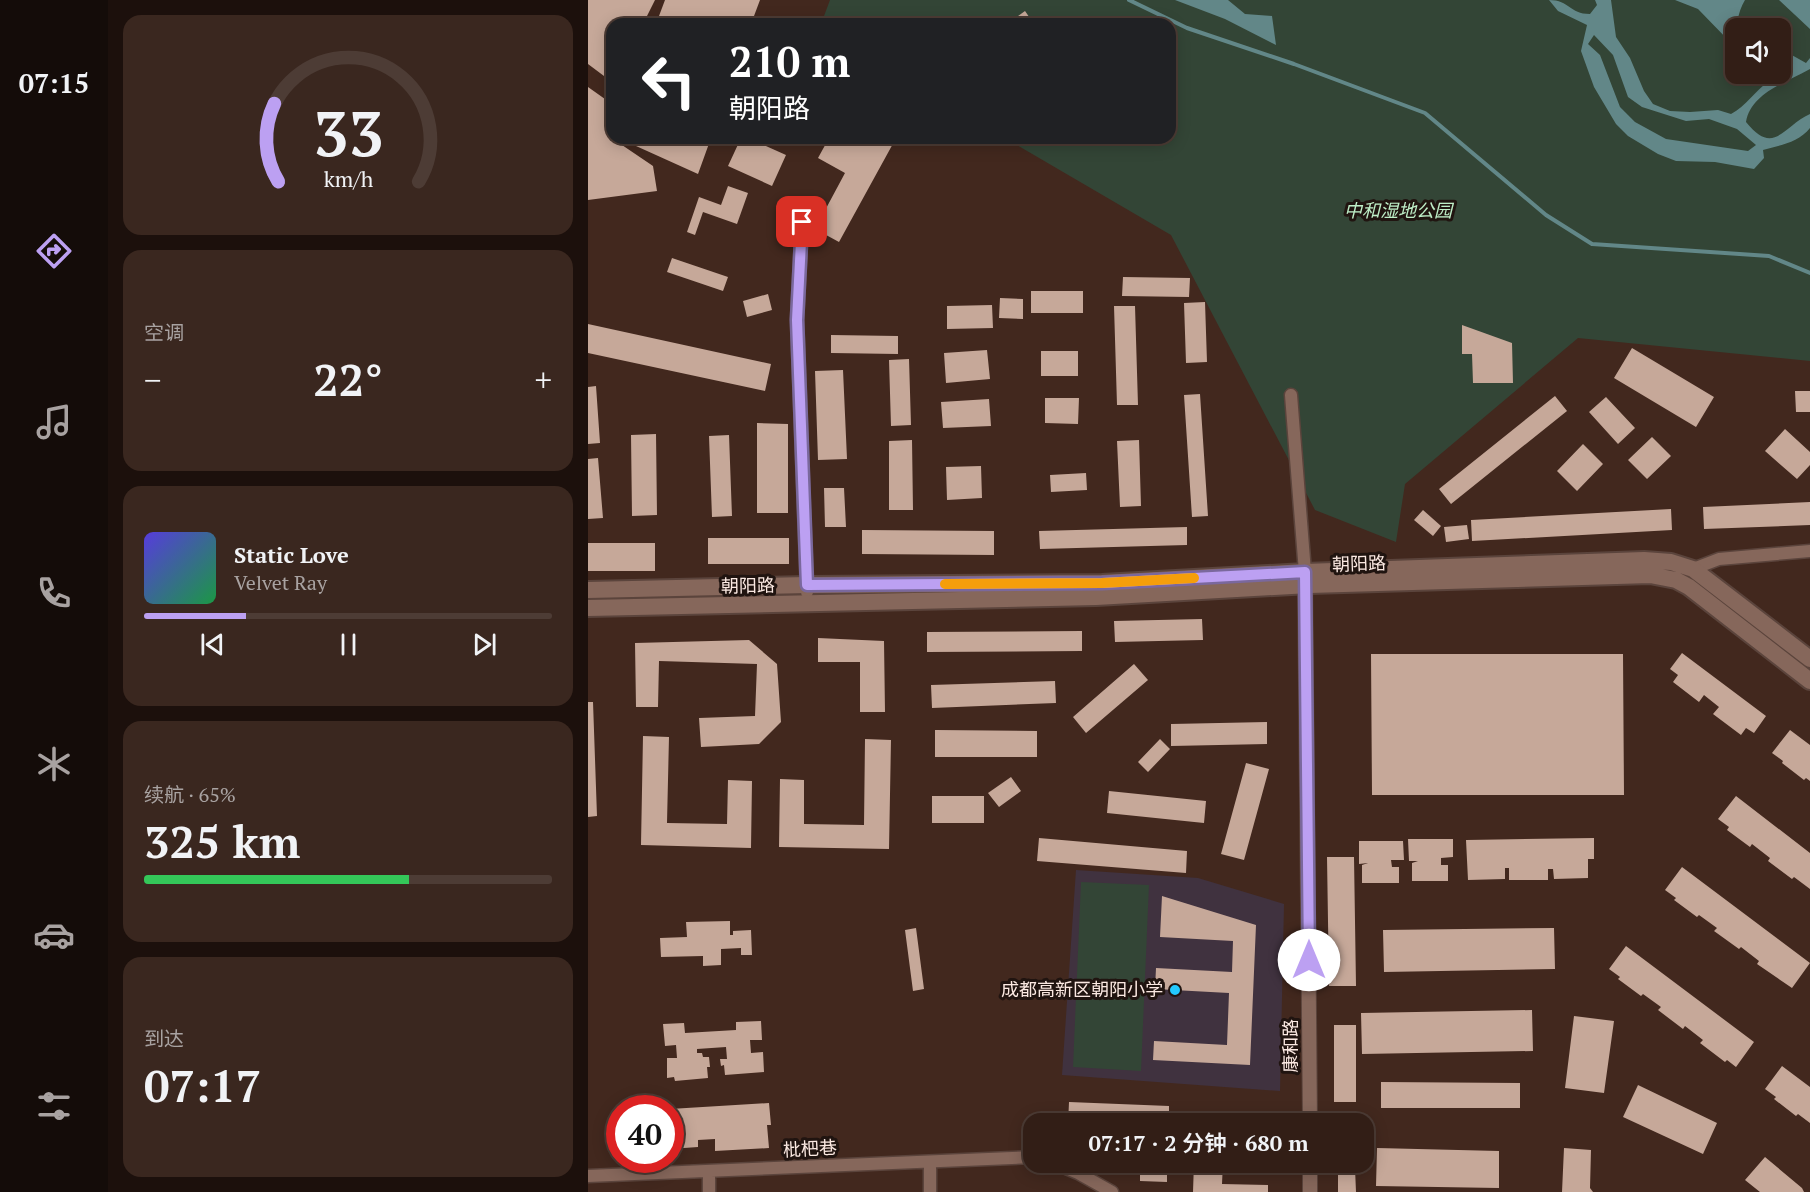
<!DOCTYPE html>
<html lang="zh">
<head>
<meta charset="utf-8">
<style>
	:root { --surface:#321e16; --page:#3a271f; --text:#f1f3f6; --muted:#a8a2a1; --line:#4d3c35; --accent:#bca0f2 }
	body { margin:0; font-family:"PT Serif","Noto Sans SC",serif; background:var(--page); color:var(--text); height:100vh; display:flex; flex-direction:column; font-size:22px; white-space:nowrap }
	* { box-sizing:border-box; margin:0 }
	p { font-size:20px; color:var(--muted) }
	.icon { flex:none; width:33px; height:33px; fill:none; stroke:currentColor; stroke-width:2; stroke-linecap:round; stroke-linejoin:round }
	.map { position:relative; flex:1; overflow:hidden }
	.side { display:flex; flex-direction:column; gap:15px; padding:15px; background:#1c100c; width:480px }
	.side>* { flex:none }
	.top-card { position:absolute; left:18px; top:18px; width:570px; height:126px; border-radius:18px; box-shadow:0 3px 15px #0003,0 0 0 2px var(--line); background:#202124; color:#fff; overflow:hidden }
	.fabs { position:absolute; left:1137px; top:18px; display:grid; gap:12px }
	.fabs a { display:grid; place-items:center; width:66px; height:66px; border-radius:12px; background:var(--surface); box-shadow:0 3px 15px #0003,0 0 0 2px var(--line); font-size:30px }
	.speed { position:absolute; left:18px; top:1095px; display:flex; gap:12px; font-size:30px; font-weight:700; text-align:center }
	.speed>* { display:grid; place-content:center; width:78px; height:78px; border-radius:50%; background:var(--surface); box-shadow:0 3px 15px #0003,0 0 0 2px var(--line); line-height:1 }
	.speed .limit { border:9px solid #d22; background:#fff; color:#111 }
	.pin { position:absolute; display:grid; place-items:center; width:51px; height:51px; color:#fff; margin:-26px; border-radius:12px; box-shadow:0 3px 9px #0006 }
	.me { position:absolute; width:66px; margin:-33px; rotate:0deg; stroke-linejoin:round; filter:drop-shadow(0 0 4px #0008) }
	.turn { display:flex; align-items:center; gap:21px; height:126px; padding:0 24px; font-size:27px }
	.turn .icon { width:78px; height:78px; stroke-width:2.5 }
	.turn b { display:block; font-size:42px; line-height:51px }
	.big { font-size:45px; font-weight:600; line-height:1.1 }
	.side .card { flex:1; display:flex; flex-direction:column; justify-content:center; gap:9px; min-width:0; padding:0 21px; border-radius:18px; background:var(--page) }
	.side .dial { align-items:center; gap:0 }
	.dial svg { height:156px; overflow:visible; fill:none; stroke:var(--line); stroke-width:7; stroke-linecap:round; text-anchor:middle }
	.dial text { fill:var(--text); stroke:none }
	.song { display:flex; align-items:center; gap:18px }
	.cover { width:72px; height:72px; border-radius:9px; background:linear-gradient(135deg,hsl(250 70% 55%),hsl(140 70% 35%)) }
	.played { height:6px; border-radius:3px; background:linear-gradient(90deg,var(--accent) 25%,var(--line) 25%) }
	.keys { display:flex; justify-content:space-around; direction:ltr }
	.heat { display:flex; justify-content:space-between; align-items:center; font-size:33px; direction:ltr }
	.charge { height:9px; border-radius:4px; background:linear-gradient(90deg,#34c759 65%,var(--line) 0) }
	.trip { position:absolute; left:435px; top:1113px; width:351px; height:60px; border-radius:18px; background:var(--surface); box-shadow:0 3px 15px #0003,0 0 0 2px var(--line); font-weight:600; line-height:60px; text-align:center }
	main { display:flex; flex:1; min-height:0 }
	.tabs { display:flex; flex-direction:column; width:108px; justify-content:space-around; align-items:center; background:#140c09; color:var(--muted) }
	.tabs .icon { width:42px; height:42px }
	.tabs .current { color:var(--accent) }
	.tabs b { font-size:27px; color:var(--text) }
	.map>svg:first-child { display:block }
	.education { fill:#40323f }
	.green { fill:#334536; fill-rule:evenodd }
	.water { fill:#628788; fill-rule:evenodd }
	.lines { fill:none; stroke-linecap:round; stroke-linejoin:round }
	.stream { stroke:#628788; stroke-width:4 }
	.building { fill:#c6a899 }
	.minor-casing { stroke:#5b443c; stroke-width:15 }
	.tertiary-casing { stroke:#5b443c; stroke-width:16 }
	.secondary-casing { stroke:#5b443c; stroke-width:20 }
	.minor { stroke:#86675b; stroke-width:12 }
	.tertiary { stroke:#86675b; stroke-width:14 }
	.secondary { stroke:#86675b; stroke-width:16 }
	.route-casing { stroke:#7a689d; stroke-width:15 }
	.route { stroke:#bca0f2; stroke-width:10 }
	.slow { stroke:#f59e0b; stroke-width:10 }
	.poi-dot { fill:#23c9fe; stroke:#201410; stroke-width:2 }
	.labels { text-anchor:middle; stroke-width:6; stroke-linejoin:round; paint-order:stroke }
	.park-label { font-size:18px; font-style:italic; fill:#beeec7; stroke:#201410 }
	.street-label { font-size:18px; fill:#fbe9e2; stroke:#201410 }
	.poi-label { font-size:18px; fill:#fbe9e2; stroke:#201410; text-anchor:end }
</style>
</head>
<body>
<main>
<nav class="tabs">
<b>07:15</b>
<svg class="icon current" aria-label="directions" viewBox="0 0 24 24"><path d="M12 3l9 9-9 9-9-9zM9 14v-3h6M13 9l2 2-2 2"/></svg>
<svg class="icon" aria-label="music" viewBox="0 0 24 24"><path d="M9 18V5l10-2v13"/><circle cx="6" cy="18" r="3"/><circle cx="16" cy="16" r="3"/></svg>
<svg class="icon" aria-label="phone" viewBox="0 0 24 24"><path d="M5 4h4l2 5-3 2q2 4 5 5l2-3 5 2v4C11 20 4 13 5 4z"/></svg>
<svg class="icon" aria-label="climate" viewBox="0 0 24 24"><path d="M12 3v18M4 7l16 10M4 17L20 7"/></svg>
<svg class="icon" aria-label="car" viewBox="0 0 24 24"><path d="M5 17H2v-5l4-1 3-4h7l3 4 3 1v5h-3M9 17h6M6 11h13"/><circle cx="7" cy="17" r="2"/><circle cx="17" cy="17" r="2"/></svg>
<svg class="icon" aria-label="filters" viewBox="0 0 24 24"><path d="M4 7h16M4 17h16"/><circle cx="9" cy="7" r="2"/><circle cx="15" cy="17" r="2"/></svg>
</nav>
<section class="side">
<div class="card dial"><svg viewBox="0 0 100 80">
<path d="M14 69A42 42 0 1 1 86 69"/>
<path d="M14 69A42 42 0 0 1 12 29" stroke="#bca0f2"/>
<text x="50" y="56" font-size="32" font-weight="700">33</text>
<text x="50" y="72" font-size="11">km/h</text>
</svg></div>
<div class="card"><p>空调</p>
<div class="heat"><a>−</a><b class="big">22°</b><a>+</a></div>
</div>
<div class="card">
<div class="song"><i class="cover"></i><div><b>Static Love</b><p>Velvet Ray</p></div></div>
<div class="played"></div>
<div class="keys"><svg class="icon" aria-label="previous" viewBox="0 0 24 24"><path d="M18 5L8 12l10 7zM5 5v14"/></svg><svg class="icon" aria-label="pause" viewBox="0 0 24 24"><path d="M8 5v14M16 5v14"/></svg><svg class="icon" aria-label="next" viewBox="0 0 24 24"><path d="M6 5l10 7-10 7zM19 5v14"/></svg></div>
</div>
<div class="card"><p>续航 · 65%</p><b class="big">325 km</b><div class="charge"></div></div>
<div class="card"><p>到达</p><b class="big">07:17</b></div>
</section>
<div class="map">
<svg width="1222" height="1192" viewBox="0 0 1222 1192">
	<rect width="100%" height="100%" fill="#42281e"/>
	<path class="education" d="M488,870L610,878L696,904L692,1091L474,1075Z"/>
	<path class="green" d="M242,0H1222V361L990,338L817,484L808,542L727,510L583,235L417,138H582V24H233ZM1148,28H1192V74H1148Z
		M493,882L561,885L553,1071L485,1067Z"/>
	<path class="water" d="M587,0H640L657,14L684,16L688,45L637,19Z
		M961,0C982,0 981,14 1002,14L1009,5L1007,0H1023L1028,37L1042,58L1056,91L1065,104L1082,111L1102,112L1130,110L1143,114C1158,106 1167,91 1181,81C1190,75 1193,77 1200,66L1197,59L1193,56V49L1218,63L1222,58V69C1199,82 1163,93 1158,122C1186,157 1195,126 1222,114V128C1210,143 1192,145 1175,150L1176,158L1166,169L1127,162L1088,161L1070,154L1040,136L1028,124L1006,87L993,51L999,25L970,11ZM1006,35L1025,55L1040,97L1054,107L1098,121L1121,119L1149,129L1168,145L1160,151L1078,139L1047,122L1032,107L1012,55L1000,44Z
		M1087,0H1157C1149,13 1148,29 1147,43H1143L1110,9Z
		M1191,0H1222V29Z"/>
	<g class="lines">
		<path class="stream" d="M541,0L599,28L706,64L837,113L958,215L1004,244L1181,256L1222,273"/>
	</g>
	<path class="building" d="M0,0H67L55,24H24V82L0,64Z
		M77,0H172L163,24H68Z
		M437,11L446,24H425L423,21Z
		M0,87L24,104V138H39L34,145L65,166L69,191L0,200Z
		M50,138H123L110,174L48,146Z
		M153,138H169L167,141L198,155L184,186L140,166Z
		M241,138H304L307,140L251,242L227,229L257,173L230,158Z
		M140,186L160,193L149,224L115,212L107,235L99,232L111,197L133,205Z
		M84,258L140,277L135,291L79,272Z
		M535,277L602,278L601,297L534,296Z
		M443,291H495V313H443Z
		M180,294L184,310L159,317L155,301Z
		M412,298L435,299V319L411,318Z
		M617,302L619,362L598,363L596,303Z
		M404,305L405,328L359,329V306Z
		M526,306H547L550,405H529Z
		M0,324L183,364L177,391L0,353Z
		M874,325L924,343L925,383H885L884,354H874Z
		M243,335L310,336V354L243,353Z
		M1044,348L1126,397L1108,427L1026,378Z
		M399,350L402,379L358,383L356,353Z
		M453,351H490V376H453Z
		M321,359L323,425L303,426L301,360Z
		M255,370L259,459L230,460L227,371Z
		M8,386L12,443L0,444V387Z
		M1207,391H1222V412H1208Z
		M612,394L620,516L604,517L596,395Z
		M967,396L979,411L863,504L851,489Z
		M1018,397L1047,428L1030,444L1001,412Z
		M457,398H491L490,424L457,423Z
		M401,399L403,426L355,428L353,402Z
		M169,423L200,424V513H169Z
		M1197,429L1222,452V465L1209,479L1177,451Z
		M68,434L69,515L44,516L43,435Z
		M141,435L144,516L124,517L121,436Z
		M1064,437L1083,456L1059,479L1040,460Z
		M324,440L325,510H301V441Z
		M551,440L553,506L532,507L529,441Z
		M995,444L1015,464L989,491L969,471Z
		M10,458L15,518L0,519V459Z
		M393,466L394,498L359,500L358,467Z
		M498,473L499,490L463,492L462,475Z
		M236,488H256L258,527H237Z
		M1222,502V525L1116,529L1115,507Z
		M1083,509L1084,530L884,541L883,520Z
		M835,510L853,526L845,536L826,520Z
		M879,525L881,539L858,542L856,527Z
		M599,527V545L452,549L451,531Z
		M274,530L406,531V555L274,554Z
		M120,538H201V564H120Z
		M0,543H67V571H0Z
		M614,619L615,640L527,642L526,621Z
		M494,631V651L339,652V632Z
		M230,638L296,641L297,712H272V662H230Z
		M161,640L189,664L193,722L171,744L113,747L111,718L167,716L169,664L71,661L70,707H48L47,643Z
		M1094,653L1178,716L1166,733L1158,728L1153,735L1125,714L1131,707L1116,695L1111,702L1085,682L1090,675L1082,669Z
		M783,654H1035L1036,795H784Z
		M546,664L560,680L498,733L485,717Z
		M467,681L468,703L344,708L343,685Z
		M0,702H5L9,816L0,817Z
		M679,722V744L583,746V724Z
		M347,730L449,731V757H347Z
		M1202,730L1222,745V781L1218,778L1216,780L1194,763L1195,761L1184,753Z
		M55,736L81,737L79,823L139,824L140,780L164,781L163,848L53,845Z
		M277,739L303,740L301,849L191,847L192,779L216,780V824L276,825Z
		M572,739L582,749L560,772L550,762Z
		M658,763L681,769L656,860L633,854Z
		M423,777L433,791L411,807L400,793Z
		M521,791L618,801L616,823L519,813Z
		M344,796H396V823H344Z
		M1148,796L1222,853V889L1206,877L1204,879L1180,861L1182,858L1164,844L1162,847L1139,830L1141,827L1130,819Z
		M451,838L599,851L598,873L449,861Z
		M1006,838V859H1000V878L966,879L965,869H960V880H921V868H917V879L880,880L878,840Z
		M820,839H865V857L853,858V865H860V881H824V863L830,861H821Z
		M771,841H815L816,860H803L804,867H811V883H774V865L780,863L771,864Z
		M739,857H766L768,986H741Z
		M1094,867L1222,963L1204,988L1169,964L1171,961L1153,947L1151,949L1126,931L1129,928L1111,915L1109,917L1086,900L1088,898L1077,890Z
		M574,896L668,925L662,1065L565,1060L566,1041L639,1045L641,993L567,989L568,968L644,972L645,941L572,937Z
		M142,921V935H145V931L163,930L164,955H153V948L133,949V965L115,966V956L73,957L72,938L99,937L98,922Z
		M328,928L336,989L325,991L317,930Z
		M966,928L967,969L796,972L795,930Z
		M1038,946L1166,1042L1148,1067L1139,1060L1137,1062L1112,1043L1115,1040L1097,1026L1095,1029L1070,1010L1073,1007L1055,994L1053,996L1030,979L1032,977L1021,969Z
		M944,1010L945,1051L774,1054L773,1013Z
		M986,1016L1026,1021L1016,1093L977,1088Z
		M173,1021L174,1040H162L163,1053L175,1052L176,1072L137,1075L136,1065L133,1066L132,1059H139L138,1047L109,1049V1053H114L115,1057H121L122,1067H119L120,1078L87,1081L86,1077L79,1078V1058H89L88,1045L77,1046L75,1024L96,1023L97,1033L148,1030V1022Z
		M746,1025H768V1102H746Z
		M1194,1066L1222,1087V1123L1210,1114L1208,1116L1186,1099L1188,1097L1177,1089Z
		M793,1082L932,1083V1108H793Z
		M1050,1085L1129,1123L1115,1154L1035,1117Z
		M481,1102L581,1106V1124H480Z
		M181,1103L183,1125H179L181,1148L127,1151V1139L110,1140V1147L82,1149V1109Z
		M607,1119L681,1121V1124H607Z
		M789,1148L911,1151V1188L788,1186Z
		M976,1148L1003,1150L1002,1188L1005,1192H974Z
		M1177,1157L1214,1188L1216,1192H1172L1157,1180Z
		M544,1162H579V1182L552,1181V1175H548V1167H544Z
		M606,1162H635L634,1184L680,1185V1192H605Z
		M750,1168H767L768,1192H750Z"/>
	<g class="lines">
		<defs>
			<path id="minor" d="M214,222L209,320L219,592
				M703,395L717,572
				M1105,569L1131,559L1222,551
				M342,1162V1192
				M464,1162L490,1173L524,1192
				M121,1172V1192
				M0,1176L446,1157"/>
			<path id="tertiary" d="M717,577L722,1124
				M722,1162V1192"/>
			<path id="secondary" d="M0,590L219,585L514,583L717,572L1056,560L1083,562L1105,569L1222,659
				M0,608L508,597L721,585L1062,575L1088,580L1101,587L1222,681"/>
		</defs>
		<use href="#minor" class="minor-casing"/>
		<use href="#tertiary" class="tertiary-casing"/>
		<use href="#secondary" class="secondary-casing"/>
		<use href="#minor" class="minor"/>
		<use href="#tertiary" class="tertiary"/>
		<use href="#secondary" class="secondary"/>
	</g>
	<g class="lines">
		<defs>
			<path id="route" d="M214,222L209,320L219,585L514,583L717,572L721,960"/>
		</defs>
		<use href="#route" class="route-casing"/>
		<use href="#route" class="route"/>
		<path class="slow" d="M357,584L514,583L606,578"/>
	</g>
	<circle class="poi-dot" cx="587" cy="990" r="6"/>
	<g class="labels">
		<g class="park-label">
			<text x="810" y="217">中和湿地公园</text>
		</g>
		<g class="street-label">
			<text transform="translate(771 564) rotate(-2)" y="6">朝阳路</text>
			<text transform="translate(160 586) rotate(-1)" y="6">朝阳路</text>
			<text transform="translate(703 1046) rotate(-90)" y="6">康和路</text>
			<text transform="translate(222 1149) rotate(-3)" y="6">枇杷巷</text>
		</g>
		<g class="poi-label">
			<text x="575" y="996">成都高新区朝阳小学</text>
		</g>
	</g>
</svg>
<div class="fabs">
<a><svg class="icon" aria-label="sound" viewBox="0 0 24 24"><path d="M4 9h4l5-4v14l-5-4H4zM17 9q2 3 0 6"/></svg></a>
</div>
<div class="speed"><div class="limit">40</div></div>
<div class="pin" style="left:214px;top:222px;background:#d93025"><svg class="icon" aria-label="arrive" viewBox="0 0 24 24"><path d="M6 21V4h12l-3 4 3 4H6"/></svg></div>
<svg class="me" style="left:721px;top:960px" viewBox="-20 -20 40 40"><circle r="19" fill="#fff"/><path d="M0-13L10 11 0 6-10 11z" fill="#bca0f2"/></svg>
<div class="trip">07:17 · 2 分钟 · 680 m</div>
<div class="top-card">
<div class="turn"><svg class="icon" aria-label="left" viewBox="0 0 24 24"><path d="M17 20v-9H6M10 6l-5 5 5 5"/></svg><div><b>210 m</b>朝阳路</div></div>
</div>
</div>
</main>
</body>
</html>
